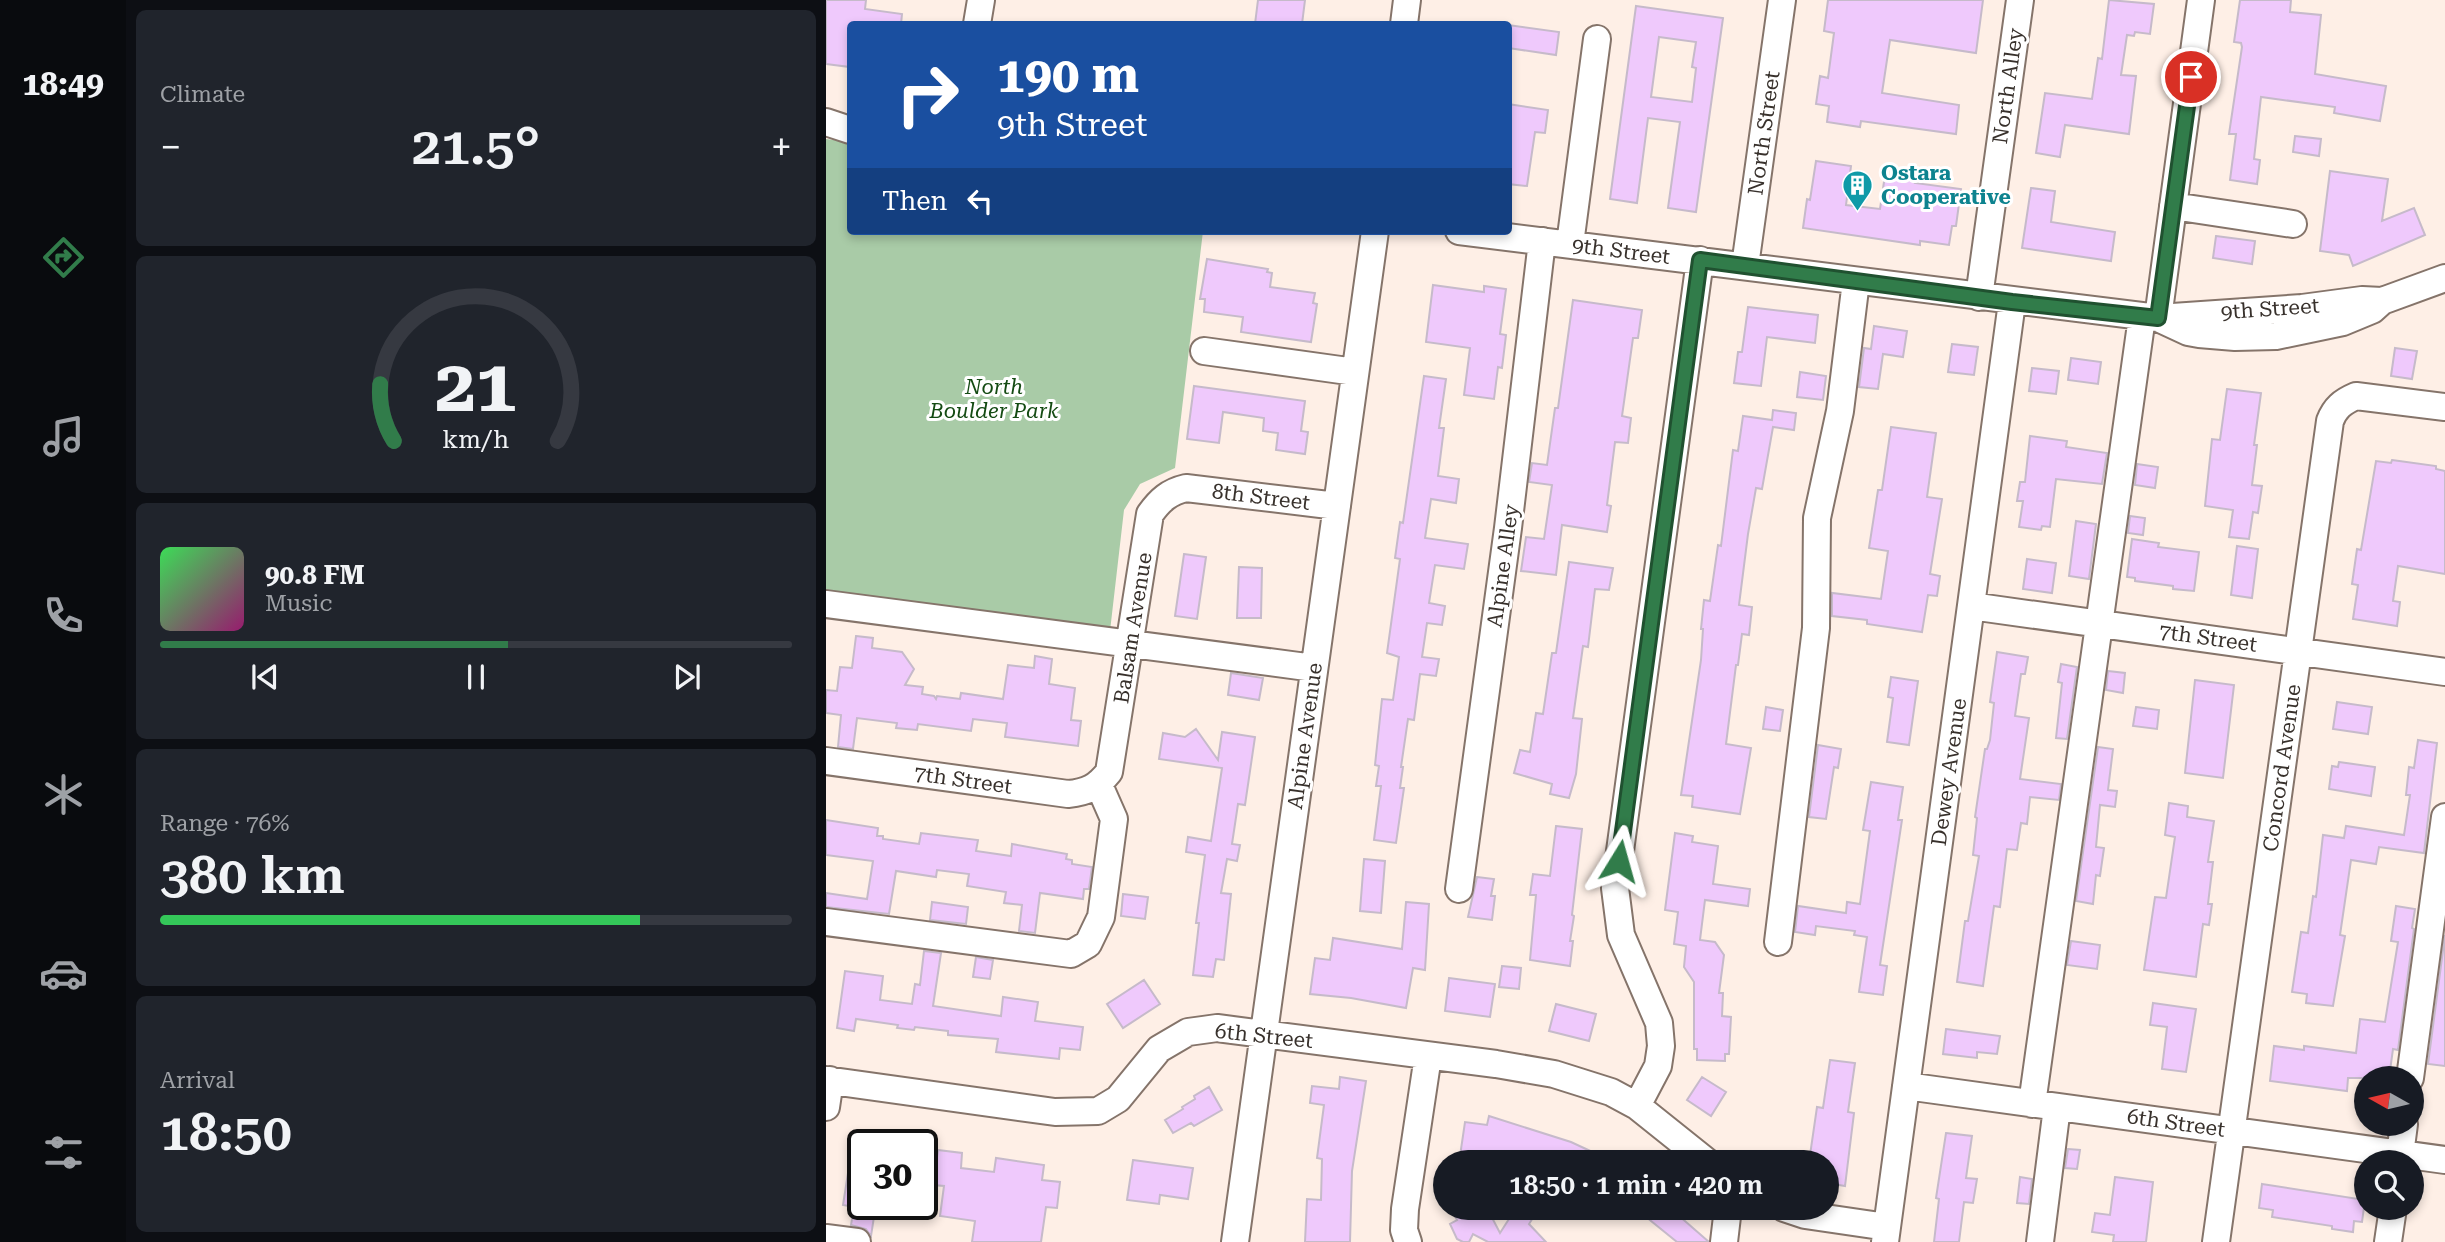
<!DOCTYPE html>
<html lang="en">
<head>
<meta charset="utf-8">
<style>
	:root { --surface:#171b24; --page:#20242c; --text:#f1f3f6; --muted:#9ea1a6; --line:#363941; --accent:#317c4a }
	body { margin:0; font-family:"Roboto Serif",serif; background:var(--page); color:var(--text); height:100vh; display:flex; flex-direction:column; font-size:26px; white-space:nowrap }
	* { box-sizing:border-box; margin:0 }
	p { font-size:23px; color:var(--muted) }
	.icon { flex:none; width:38px; height:38px; fill:none; stroke:currentColor; stroke-width:2; stroke-linecap:round; stroke-linejoin:round }
	.map { position:relative; flex:1; overflow:hidden }
	.drawer { display:flex; flex-direction:column; gap:10px; padding:10px; background:#0d0f14; width:700px }
	.drawer>* { flex:none }
	.banner { position:absolute; left:21px; top:21px; width:665px; height:214px; border-radius:7px; box-shadow:0 4px 10px #0003; background:#1a4fa0; color:#fff; overflow:hidden }
	.needle { width:46px; rotate:278deg }
	.tools { position:absolute; left:1528px; top:1066px; display:grid; gap:14px }
	.tools a { display:grid; place-items:center; width:70px; height:70px; border-radius:50%; background:var(--surface); box-shadow:0 4px 10px #0003; font-size:35px }
	.speed { position:absolute; left:21px; top:1129px; display:flex; gap:14px; font-size:35px; font-weight:700; text-align:center }
	.speed>* { display:grid; place-content:center; width:91px; height:91px; border-radius:50%; background:var(--surface); box-shadow:0 4px 10px #0003; line-height:1 }
	.speed .limit { border:4px solid #111; border-radius:10px; background:#fff; color:#111 }
	.pin { position:absolute; display:grid; place-items:center; width:60px; height:60px; color:#fff; margin:-30px; border:4px solid #fff; border-radius:50%; box-shadow:0 2px 7px #0007 }
	.me { position:absolute; width:77px; margin:-38px; rotate:8deg; stroke-linejoin:round; filter:drop-shadow(0 0 5px #0008) }
	.turn { display:flex; align-items:center; gap:24px; height:147px; padding:0 35px; font-size:32px }
	.turn .icon { width:91px; height:91px; stroke-width:2.5 }
	.turn b { display:block; font-size:49px; line-height:60px }
	.then { display:flex; align-items:center; height:66px; padding:0 35px; background:#0003; gap:14px; font-size:26px }
	.big { font-size:52px; font-weight:600; line-height:1.1 }
	.drawer .widget { flex:1; display:flex; flex-direction:column; justify-content:center; gap:10px; min-width:0; padding:0 24px; border-radius:10px; background:var(--page) }
	.drawer .dial { align-items:center; gap:0 }
	.dial svg { height:182px; overflow:visible; fill:none; stroke:var(--line); stroke-width:7; stroke-linecap:round; text-anchor:middle }
	.dial text { fill:var(--text); stroke:none }
	.song { display:flex; align-items:center; gap:21px }
	.cover { width:84px; height:84px; border-radius:10px; background:linear-gradient(135deg,hsl(130 70% 55%),hsl(320 70% 35%)) }
	.played { height:7px; border-radius:4px; background:linear-gradient(90deg,var(--accent) 55%,var(--line) 55%) }
	.keys { display:flex; justify-content:space-around; direction:ltr }
	.heat { display:flex; justify-content:space-between; align-items:center; font-size:38px; direction:ltr }
	.charge { height:10px; border-radius:5px; background:linear-gradient(90deg,#34c759 76%,var(--line) 0) }
	.trip { position:absolute; left:607px; top:1150px; width:406px; height:70px; border-radius:35px; background:var(--surface); box-shadow:0 4px 10px #0003; font-weight:600; line-height:70px; text-align:center }
	main { display:flex; flex:1; min-height:0 }
	.tab-bar { display:flex; flex-direction:column; width:126px; justify-content:space-around; align-items:center; background:#090b0e; color:var(--muted) }
	.tab-bar .icon { width:49px; height:49px }
	.tab-bar .current { color:var(--accent) }
	.tab-bar b { font-size:32px; color:var(--text) }
	.map>svg:first-child { display:block }
	.green { fill:#a9cba7 }
	.building { fill:#efc9fc; stroke:#c6baca; stroke-width:2; fill-rule:evenodd }
	.lines { fill:none; stroke-linecap:round; stroke-linejoin:round }
	.minor-casing { stroke:#85746a; stroke-width:30 }
	.minor { stroke:#fff; stroke-width:26 }
	.route-casing { stroke:#205130; stroke-width:18 }
	.route { stroke:#317c4a; stroke-width:12 }
	.labels { text-anchor:middle; stroke-width:6; stroke-linejoin:round; paint-order:stroke }
	.street-label { font-size:21px; fill:#38312c; stroke:#fff }
	.culture-label { font-size:21px; font-weight:bold; fill:#0d838f; stroke:#fff; text-anchor:start }
	.park-label { font-size:21px; font-style:italic; fill:#144b13; stroke:#fff }
</style>
</head>
<body>
<main>
<nav class="tab-bar">
<b>18:49</b>
<svg class="icon current" aria-label="directions" viewBox="0 0 24 24"><path d="M12 3l9 9-9 9-9-9zM9 14v-3h6M13 9l2 2-2 2"/></svg>
<svg class="icon" aria-label="music" viewBox="0 0 24 24"><path d="M9 18V5l10-2v13"/><circle cx="6" cy="18" r="3"/><circle cx="16" cy="16" r="3"/></svg>
<svg class="icon" aria-label="phone" viewBox="0 0 24 24"><path d="M5 4h4l2 5-3 2q2 4 5 5l2-3 5 2v4C11 20 4 13 5 4z"/></svg>
<svg class="icon" aria-label="climate" viewBox="0 0 24 24"><path d="M12 3v18M4 7l16 10M4 17L20 7"/></svg>
<svg class="icon" aria-label="car" viewBox="0 0 24 24"><path d="M5 17H2v-5l4-1 3-4h7l3 4 3 1v5h-3M9 17h6M6 11h13"/><circle cx="7" cy="17" r="2"/><circle cx="17" cy="17" r="2"/></svg>
<svg class="icon" aria-label="filters" viewBox="0 0 24 24"><path d="M4 7h16M4 17h16"/><circle cx="9" cy="7" r="2"/><circle cx="15" cy="17" r="2"/></svg>
</nav>
<section class="drawer">
<div class="widget"><p>Climate</p>
<div class="heat"><a>−</a><b class="big">21.5°</b><a>+</a></div>
</div>
<div class="widget dial"><svg viewBox="0 0 100 80">
<path d="M14 69A42 42 0 1 1 86 69"/>
<path d="M14 69A42 42 0 0 1 8 44" stroke="#317c4a"/>
<text x="50" y="56" font-size="32" font-weight="700">21</text>
<text x="50" y="72" font-size="11">km/h</text>
</svg></div>
<div class="widget">
<div class="song"><i class="cover"></i><div><b>90.8 FM</b><p>Music</p></div></div>
<div class="played"></div>
<div class="keys"><svg class="icon" aria-label="previous" viewBox="0 0 24 24"><path d="M18 5L8 12l10 7zM5 5v14"/></svg><svg class="icon" aria-label="pause" viewBox="0 0 24 24"><path d="M8 5v14M16 5v14"/></svg><svg class="icon" aria-label="next" viewBox="0 0 24 24"><path d="M6 5l10 7-10 7zM19 5v14"/></svg></div>
</div>
<div class="widget"><p>Range · 76%</p><b class="big">380 km</b><div class="charge"></div></div>
<div class="widget"><p>Arrival</p><b class="big">18:50</b></div>
</section>
<div class="map">
<svg width="1619" height="1242" viewBox="0 0 1619 1242">
	<rect width="100%" height="100%" fill="#feefe6"/>
	<path class="green" d="M0,139L24,142V231H377L349,468L314,484L298,510L284,631L0,592Z"/>
	<path class="building" d="M0,0H40L39,9L76,14L75,24H24V67L0,64Z
		M432,0H479L476,24H429Z
		M1002,0H1157L1150,53L1064,40L1056,93L1133,105L1130,134L1035,121L1034,127L1001,122L1003,106L990,104L994,76L1002,78L1008,33L998,31Z
		M1283,0L1328,4L1324,34L1309,32L1308,36L1301,35L1295,75L1310,76L1303,134L1239,125L1234,157L1210,153L1219,93L1266,99L1272,58L1276,59Z
		M1414,0H1465L1464,12L1495,15L1489,74L1560,86L1554,121L1508,113L1509,107L1435,97L1428,159L1434,160L1431,184L1404,180L1410,134H1403L1416,47L1415,43L1408,42Z
		M810,6L897,18L870,212L842,208L854,122L822,118L811,203L784,199ZM833,37L870,42L866,67L870,68L866,102L825,97Z
		M682,25L733,32L730,55L682,48Z
		M682,104L722,110L719,133L709,132L701,186L682,184Z
		M1469,136L1495,139L1493,156L1467,152Z
		M990,161L1025,166L1020,205L1054,209L1059,175L1090,180L1089,183L1135,189L1130,226H1126L1123,245L1094,241V245L977,228L981,199L984,200Z
		M1504,171L1562,179L1556,221L1588,208L1599,235L1527,266L1523,255L1494,251Z
		M1205,188L1229,191L1225,222L1289,232L1285,261L1196,248Z
		M1390,236L1429,241L1426,264L1387,258Z
		M381,259L442,269L441,272L446,273L444,287L489,293L487,303L491,304L485,342L415,332L417,317L378,312L379,299H374Z
		M607,285L658,292V286L680,289L674,334L680,335L676,368L672,367L668,399L638,395L644,348L600,342Z
		M747,300L816,310L812,338H807L796,416L805,418L802,443L789,442L781,505L785,506L781,532L736,525L730,575L695,571L700,537L718,539L726,485L703,482L706,463L721,465L729,408H732Z
		M922,307L992,315L989,343L941,337L935,386L908,383L912,352H916Z
		M1048,326L1081,331L1077,357L1057,354L1052,389L1033,387L1038,348L1045,349Z
		M1126,344L1152,347L1148,375L1122,372Z
		M1569,348L1591,351L1586,379L1565,376Z
		M1245,358L1275,362L1272,384L1242,380Z
		M1206,368L1233,371L1230,394L1203,391Z
		M974,372L1000,376L997,400L971,397Z
		M598,376L620,379L613,428H618L612,476L633,479L630,503L605,499L599,538L642,544L638,569L609,565L603,603L619,606L616,625L601,623L596,657L613,659L610,676L594,674L588,720L582,719L575,767H577L574,788H578L570,843L548,840L555,786H550L553,766L549,765L556,699L567,700L573,657L561,653L574,559L569,558L574,522L577,523Z
		M368,386L479,401L475,431L482,432L479,454L450,450L452,433L437,431L438,418L397,412L393,443L361,439Z
		M1401,389L1435,393L1428,445H1431L1426,485L1436,486L1432,513L1427,512L1423,539L1403,537L1407,510L1379,506L1386,439L1394,440Z
		M947,410L970,413L968,430L947,427L936,489L930,488L922,534L913,605L926,607L923,635L916,634L912,665H910L900,744L925,748L914,814L866,807L867,796L855,795L875,660L877,629H875L878,600L884,601L892,545L895,546L907,450L912,451L917,416L946,420Z
		M1065,427L1110,433L1101,497L1116,499L1104,574L1114,576L1111,596L1102,595L1096,632L1041,624V620L1006,616V593L1055,599L1062,551L1043,548L1052,490H1056Z
		M1204,436L1241,441L1240,447L1281,453L1276,484L1230,479L1224,527L1216,526L1215,530L1193,527L1197,501H1191L1194,482H1199Z
		M1566,460L1610,466V469L1619,471V574L1572,566L1567,601L1574,602L1571,626L1527,619L1532,585L1526,584L1531,549L1535,550L1550,461L1565,463Z
		M1311,464L1332,467L1329,488L1309,485Z
		M1304,516L1319,518L1317,535L1302,533Z
		M1250,521L1270,524L1263,579L1243,576Z
		M1306,539L1333,543L1332,547L1373,552L1368,591L1347,589V586L1309,581V578L1301,577Z
		M1411,546L1432,549L1426,598L1405,595Z
		M358,554L380,557L371,619L349,616Z
		M1201,559L1230,563L1226,593L1197,589Z
		M743,562L787,568L783,590L769,589L762,647L757,646L747,718L756,719L750,774L743,798L724,794L726,784L688,773L694,750L704,752L710,713L717,714L726,653H730Z
		M413,567L436,568L435,618H411Z
		M30,636L47,638L46,648L76,652L88,669L79,685L97,687L96,694L108,696L110,699L111,696L134,699L135,693L177,699L182,665L208,668L209,656L226,659L223,684L249,688L245,720L255,721L252,746L179,737L181,723L147,719L145,731L92,724L91,730L70,728L71,723L31,718L27,749L12,747L15,715L0,713V690L11,691L14,667L26,668Z
		M1171,652L1202,657L1199,674H1195L1189,716L1203,718L1194,779L1235,784L1233,800L1204,797L1201,824L1195,823L1191,850L1181,849L1174,907L1168,906L1157,986L1131,982L1139,921H1142L1153,856L1147,855L1151,818L1149,817L1159,749H1161L1164,740L1168,703L1164,702Z
		M1235,664L1251,667L1241,739L1230,738L1236,683L1232,682Z
		M1282,671L1299,673L1297,693L1280,690Z
		M405,673L437,678L433,700L402,695Z
		M1065,677L1092,681L1083,745L1061,742L1067,698L1062,697Z
		M1369,680L1408,685L1397,778L1359,773Z
		M1511,702L1546,707L1542,734L1507,729Z
		M940,707L957,710L954,731L937,729Z
		M1310,707L1333,710L1331,729L1307,726Z
		M370,729L392,760L396,732L429,737L419,805L412,804L406,844L414,845L411,861L401,859L395,893L405,894L398,960L390,959L387,977L367,975L373,923H370L379,855L360,852L362,837L385,841L396,768L333,759L337,733L359,737Z
		M1592,740L1611,743L1598,853L1553,847L1550,864L1525,860L1514,935L1519,936L1507,1006L1480,1003L1481,994L1466,992L1475,932L1482,933L1487,896L1490,897L1497,835L1518,838L1520,826L1578,835L1584,795H1580L1583,767L1588,768Z
		M992,745L1015,749L1012,768L1008,767L1000,819L983,817Z
		M1272,747L1287,749L1282,790L1291,791L1289,807L1274,805L1270,847L1278,848L1274,876L1270,875L1267,904L1250,901Z
		M1513,762L1549,767L1545,796L1503,789L1506,766L1512,767Z
		M1045,782L1077,787L1072,820H1076L1054,965L1061,966L1057,995L1033,992L1041,937L1028,935L1029,931L990,926L989,935L969,932L972,906L1020,913L1021,902L1034,904L1044,831L1037,830Z
		M1343,803L1362,806L1361,817L1388,821L1382,862H1387L1382,904H1386L1383,925L1377,924L1370,977L1318,970L1329,897L1340,898L1349,837L1339,835Z
		M0,820L52,828L51,836H57V839L93,844L95,833L152,840L150,851L185,856L186,844L241,854L240,859L246,860V864L266,867L263,889H258L257,899L214,893L209,933L193,931L196,905L178,903L180,892L141,886L143,874L111,870L110,877L70,871L63,914L0,907V893L41,899L47,861L0,855Z
		M730,826L756,829L746,915L748,916L744,941H747L744,966L704,960L710,895H704L707,874L724,876Z
		M849,833L867,836L866,842L892,846L887,884L924,889L922,906L879,900L874,940L889,942L898,955L893,993H897L896,1016L905,1017L903,1054H899V1061L871,1060V1049H868V982L858,967L860,946L848,944L852,912L839,910Z
		M538,859L559,861L555,913L534,911Z
		M651,877L668,879L665,896H669L666,920L642,917Z
		M297,894L322,897L319,919L295,916Z
		M106,902L142,907L140,924L104,920Z
		M580,902L603,904L599,970L587,968L580,1008L525,998L484,994L489,958L504,960L507,938L576,949Z
		M1570,906L1589,909L1586,928L1588,929L1572,1050L1567,1049L1563,1078H1522L1521,1091L1444,1081L1448,1046L1478,1050V1046L1530,1053L1534,1019L1559,1022L1572,942L1565,941Z
		M1619,935V1066L1602,1064Z
		M1245,941L1274,945L1271,969L1241,965Z
		M98,951L115,953L107,1006L175,1016L177,997L212,1002L209,1021L257,1027L254,1050L234,1048L233,1059L170,1052L172,1039L122,1035V1031L89,1027L88,1030L71,1028L72,1025L30,1019L28,1031L11,1028L19,971L57,976L54,1000L86,1004L89,984L94,985Z
		M150,957L167,960L164,979L147,977Z
		M676,966L695,968L693,989L673,987Z
		M623,978L669,984L664,1017L619,1011Z
		M318,980L334,1004L297,1028L281,1004Z
		M1327,1003L1370,1009L1360,1072L1336,1069L1341,1027L1324,1025Z
		M730,1004L770,1014L763,1041L723,1031Z
		M1120,1029L1174,1036L1171,1054L1151,1052V1058L1117,1054Z
		M1004,1060L1029,1063L1022,1112L1028,1113L1019,1186L1001,1183V1162H983L991,1107L997,1108Z
		M514,1077L540,1081L526,1171L524,1242H479L481,1199L495,1200L496,1159L491,1158L498,1105L484,1103L486,1086L513,1089Z
		M876,1077L900,1092L885,1116L861,1100Z
		M383,1087L396,1110L368,1126L365,1123L347,1133L339,1120L357,1109L356,1107L369,1099L368,1096Z
		M663,1116L745,1142L788,1162H695L672,1155V1161L634,1156L639,1122L661,1125Z
		M1120,1133L1146,1136L1140,1178L1151,1179L1147,1203L1138,1202L1133,1242H1108L1113,1199L1110,1198Z
		M27,1141L37,1142V1204H50L45,1236L40,1229L25,1225L28,1207L17,1205Z
		M1242,1149L1254,1150L1251,1169L1239,1168Z
		M112,1150L136,1153L135,1168L168,1172L170,1158L218,1165L216,1180L234,1182L231,1208L220,1207L215,1242H146L149,1221L114,1216L118,1186L107,1185Z
		M307,1160L367,1168L362,1199L334,1195L333,1204L301,1200Z
		M1194,1177L1206,1179L1203,1204L1191,1203Z
		M1289,1177L1327,1182L1320,1242H1287L1288,1235L1266,1232L1269,1213L1284,1215Z
		M1436,1184L1539,1200L1536,1222L1528,1221L1527,1232L1506,1229V1226L1446,1217L1447,1210L1433,1208Z
		M625,1208H661L674,1233L690,1208H713L703,1224L720,1242H662L647,1234L643,1242H637L631,1239L624,1224L631,1220Z
		M809,1208H844L883,1242H851Z"/>
	<g class="lines">
		<defs>
			<path id="minor" d="M151,24L155,0
				M578,24L581,0
				M0,122L24,130
				M1347,206L1467,224
				M633,231L1332,318L1476,308L1536,300L1556,301
				M744,244L771,39
				M919,266L956,0
				M1153,297L1194,0
				M1332,318L1375,0
				M1334,319L1362,332L1373,334L1409,337L1450,336L1517,322L1546,310L1556,301L1619,278
				M378,351L529,372
				M0,604L488,668
				M1145,606L1619,672
				M0,761L242,794C262,792 271,787 283,772L324,514C334,500 343,492 360,488L511,506
				M633,889L682,528L716,241
				M0,922L245,954L262,944L275,917L288,819L273,785
				M952,942L990,628L991,518L1014,411L1030,281
				M1584,1078L1619,817
				M0,1080L229,1112L272,1111L292,1099L333,1049L362,1032L391,1028L670,1064L728,1074L785,1092L811,1106L881,1162
				M1080,1086L1619,1160
				M1206,1104L1316,317
				M811,1106L832,1066L835,1046L833,1023L795,935L789,888L874,260
				M0,1107L4,1080
				M1573,1162L1578,1124
				M958,1208L979,1215L1061,1227
				M0,1238L31,1242
				M409,1242L549,231
				M582,1242L578,1230L579,1209L602,1056
				M898,1242L902,1208
				M1059,1242L1186,302
				M1214,1242L1231,1107
				M1390,1242L1504,421C1509,408 1516,402 1530,396L1619,407
				M1562,1242L1567,1208"/>
		</defs>
		<use href="#minor" class="minor-casing"/>
		<use href="#minor" class="minor"/>
	</g>
	<g class="lines">
		<defs>
			<path id="route" d="M793,861L874,260L1186,302L1332,318L1365,77"/>
		</defs>
		<use href="#route" class="route-casing"/>
		<use href="#route" class="route"/>
	</g>
	<defs>
		<symbol id="building-pin" viewBox="-11 -11 22 30"><path d="M0 17L-7.5 6A9.5 9.5 0 1 1 7.5 6Z" fill="#0f9aa8" stroke="#fff"/><path d="M-4-6H4V6H1V3H-1V6H-4ZM-2.5-4.3h1.7v1.8h-1.7ZM.8-4.3h1.7v1.8H.8ZM-2.5-1h1.7V.8h-1.7ZM.8-1h1.7V.8H.8Z" fill="#fff"/></symbol>
	</defs>
	<g fill-rule="evenodd">
		<use href="#building-pin" x="1014" y="168" width="35" height="47"/>
	</g>
	<g class="labels">
		<g class="street-label">
			<text transform="translate(1182 86) rotate(-82)" y="7">North Alley</text>
			<text transform="translate(938 133) rotate(-82)" y="7">North Street</text>
			<text transform="translate(795 251) rotate(7)" y="7">9th Street</text>
			<text transform="translate(1444 309) rotate(-4)" y="7">9th Street</text>
			<text transform="translate(435 497) rotate(7)" y="7">8th Street</text>
			<text transform="translate(677 566) rotate(-82)" y="7">Alpine Alley</text>
			<text transform="translate(307 628) rotate(-81)" y="7">Balsam Avenue</text>
			<text transform="translate(1382 638) rotate(8)" y="7">7th Street</text>
			<text transform="translate(479 736) rotate(-82)" y="7">Alpine Avenue</text>
			<text transform="translate(1456 768) rotate(-82)" y="7">Concord Avenue</text>
			<text transform="translate(1123 772) rotate(-82)" y="7">Dewey Avenue</text>
			<text transform="translate(137 780) rotate(8)" y="7">7th Street</text>
			<text transform="translate(438 1036) rotate(6)" y="7">6th Street</text>
			<text transform="translate(1350 1123) rotate(8)" y="7">6th Street</text>
		</g>
		<g class="culture-label">
			<text x="1055" y="180">Ostara<tspan x="1055" dy="24">Cooperative</tspan></text>
		</g>
		<g class="park-label">
			<text x="168" y="394">North<tspan x="168" dy="24">Boulder Park</tspan></text>
		</g>
	</g>
</svg>
<div class="tools">
<a><svg class="needle" viewBox="-14 -14 28 28"><path d="M0-13l5 13h-10z" fill="#e53935"/><path d="M0 13l5-13h-10z" fill="#9ea1a6"/></svg></a>
<a><svg class="icon" aria-label="search" viewBox="0 0 24 24"><circle cx="10" cy="10" r="6"/><path d="M15 15l6 6"/></svg></a>
</div>
<div class="speed"><div class="limit">30</div></div>
<div class="pin" style="left:1365px;top:77px;background:#d93025"><svg class="icon" aria-label="arrive" viewBox="0 0 24 24"><path d="M6 21V4h12l-3 4 3 4H6"/></svg></div>
<svg class="me" style="left:793px;top:861px" viewBox="-20 -20 40 40"><path d="M0-17L14 15 0 8-14 15z" fill="#317c4a" stroke="#fff" stroke-width="4"/></svg>
<div class="trip">18:50 · 1 min · 420 m</div>
<div class="banner">
<div class="turn"><svg class="icon" aria-label="right" viewBox="0 0 24 24"><path d="M7 20v-9h11M14 6l5 5-5 5"/></svg><div><b>190 m</b>9th Street</div></div>
<div class="then">Then<svg class="icon" aria-label="left" viewBox="0 0 24 24"><path d="M17 20v-9H6M10 6l-5 5 5 5"/></svg></div>
</div>
</div>
</main>
</body>
</html>
